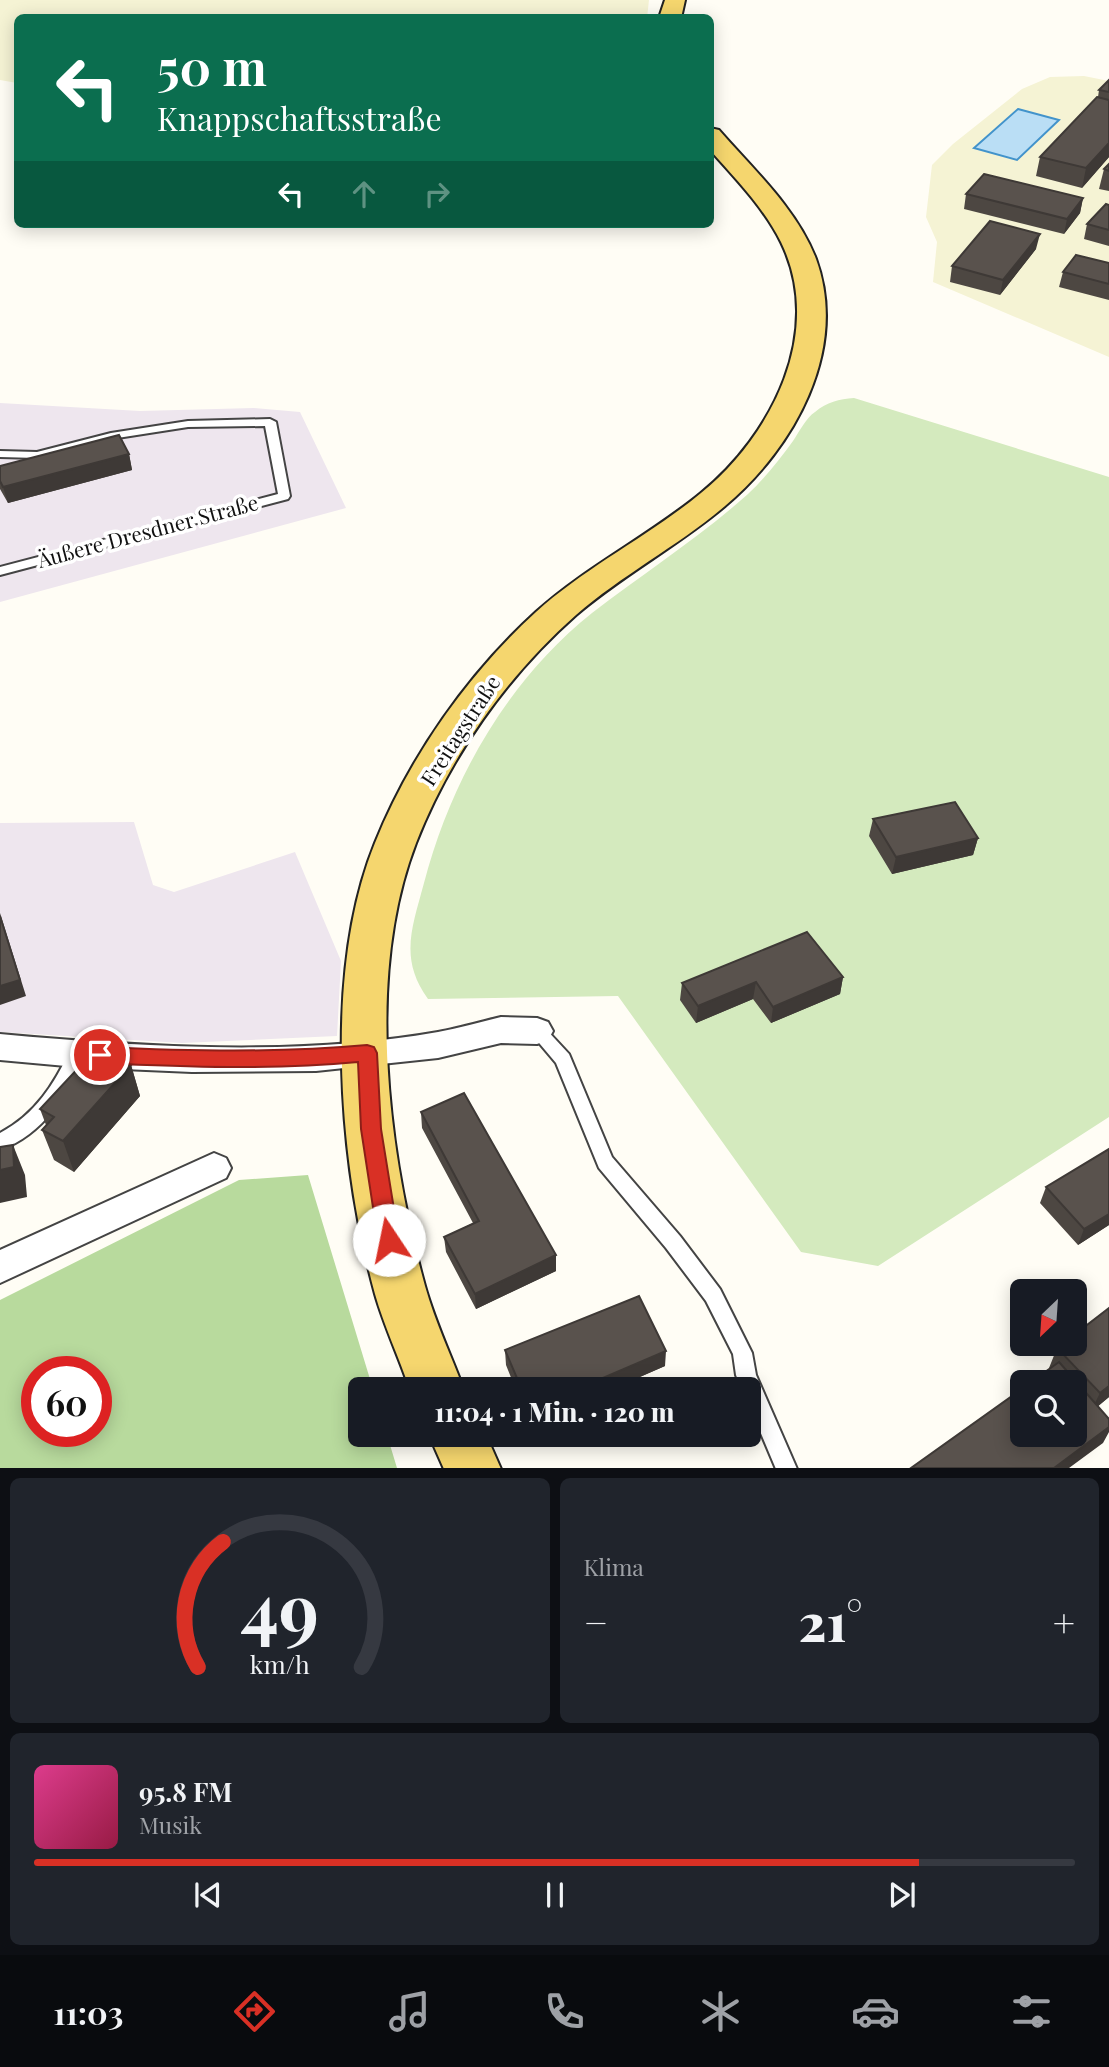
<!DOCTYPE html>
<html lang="de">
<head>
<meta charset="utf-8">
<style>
	:root { --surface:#171b24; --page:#20242c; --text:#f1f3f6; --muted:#9ea1a6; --line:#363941; --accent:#d93025 }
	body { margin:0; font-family:"Playfair Display",serif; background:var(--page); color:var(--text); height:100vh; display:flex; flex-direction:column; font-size:26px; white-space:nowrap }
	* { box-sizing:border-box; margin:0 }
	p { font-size:23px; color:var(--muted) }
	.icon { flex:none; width:38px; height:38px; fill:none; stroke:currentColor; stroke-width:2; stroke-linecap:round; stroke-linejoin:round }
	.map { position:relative; height:1468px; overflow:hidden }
	.details { display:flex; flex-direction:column; gap:10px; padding:10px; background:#0d0f14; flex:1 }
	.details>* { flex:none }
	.hud { position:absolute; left:14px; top:14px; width:700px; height:214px; border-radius:10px; box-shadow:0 4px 18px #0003; background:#0b6e4f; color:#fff; overflow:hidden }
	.needle { width:46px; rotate:205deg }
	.tools { position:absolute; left:1010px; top:1279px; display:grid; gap:14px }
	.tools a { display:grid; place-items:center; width:77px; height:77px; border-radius:10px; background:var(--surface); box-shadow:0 4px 18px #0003; font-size:35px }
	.speed { position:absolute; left:21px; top:1356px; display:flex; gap:14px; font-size:35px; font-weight:700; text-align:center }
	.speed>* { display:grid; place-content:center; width:91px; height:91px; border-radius:50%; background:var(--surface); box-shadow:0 4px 18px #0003; line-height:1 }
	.speed .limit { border:10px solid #d22; background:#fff; color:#111 }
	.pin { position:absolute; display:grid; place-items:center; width:60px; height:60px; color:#fff; margin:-30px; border:4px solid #fff; border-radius:50%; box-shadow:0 2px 7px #0007 }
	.me { position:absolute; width:77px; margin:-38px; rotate:349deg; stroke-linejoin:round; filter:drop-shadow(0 0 5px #0008) }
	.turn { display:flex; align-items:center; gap:24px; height:147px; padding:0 28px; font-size:32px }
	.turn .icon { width:91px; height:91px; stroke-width:2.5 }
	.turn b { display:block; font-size:49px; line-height:60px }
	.lanes { display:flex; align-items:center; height:66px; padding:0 28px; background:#0003; justify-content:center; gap:35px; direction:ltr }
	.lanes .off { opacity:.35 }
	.big { font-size:52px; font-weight:800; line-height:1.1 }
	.details .card { flex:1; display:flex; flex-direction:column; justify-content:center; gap:10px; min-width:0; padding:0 24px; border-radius:10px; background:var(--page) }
	.details .dial { align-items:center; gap:0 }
	.dial svg { height:182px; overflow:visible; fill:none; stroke:var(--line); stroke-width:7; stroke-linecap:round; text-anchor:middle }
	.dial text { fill:var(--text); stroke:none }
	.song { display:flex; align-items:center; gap:21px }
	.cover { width:84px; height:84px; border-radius:10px; background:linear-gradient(135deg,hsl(330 70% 55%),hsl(340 70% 35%)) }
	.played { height:7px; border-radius:4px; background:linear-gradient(90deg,var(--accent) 85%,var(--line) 85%) }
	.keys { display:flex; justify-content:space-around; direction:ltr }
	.heat { display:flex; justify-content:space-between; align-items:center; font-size:38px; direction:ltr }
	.details .tiles { flex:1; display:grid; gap:10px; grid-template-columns:1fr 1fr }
	.card:last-child { grid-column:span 2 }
	.trip { position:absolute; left:348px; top:1377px; width:413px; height:70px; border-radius:10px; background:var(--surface); box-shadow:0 4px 18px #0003; font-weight:800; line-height:70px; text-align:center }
	.tabs { display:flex; height:112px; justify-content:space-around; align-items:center; background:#090b0e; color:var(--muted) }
	.tabs .icon { width:49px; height:49px }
	.tabs .selected { color:var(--accent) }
	.tabs b { font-size:32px; color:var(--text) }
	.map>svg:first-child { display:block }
	.industrial { fill:#eee6ee }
	.farmland { fill:#f5f3d4 }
	.green { fill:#d4eabe }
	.forest { fill:#b8da9d; fill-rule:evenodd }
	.water { fill:#badef5; stroke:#4293cb; stroke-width:2 }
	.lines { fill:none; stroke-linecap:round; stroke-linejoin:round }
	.service-casing { stroke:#444; stroke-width:4 }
	.minor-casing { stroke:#444; stroke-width:4 }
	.primary-casing { stroke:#222; stroke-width:4 }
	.service { fill:#fff; fill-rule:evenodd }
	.minor { fill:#fff; fill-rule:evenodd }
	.primary { fill:#f5d66e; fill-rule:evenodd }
	.wall { fill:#4d4742 }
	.shaded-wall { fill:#3e3936 }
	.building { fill:#59524d; stroke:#3e3936; stroke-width:2 }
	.route { fill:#d93025; stroke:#8d1f18; stroke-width:2 }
	.labels { text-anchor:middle; stroke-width:7; stroke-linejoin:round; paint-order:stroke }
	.street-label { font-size:21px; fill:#111; stroke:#fff }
</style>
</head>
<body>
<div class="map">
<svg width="1109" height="1469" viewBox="0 0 1109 1469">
	<rect width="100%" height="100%" fill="#fffdf5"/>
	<path class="industrial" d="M0,403L140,411L254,408L300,412L346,508L0,602Z
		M134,822L153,885L174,892L295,852L341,961L337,1036L182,1043L0,1032V823Z"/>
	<path class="farmland" d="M0,0H649L647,18H18L17,83L0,80Z
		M1084,76L1109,81V357L933,282L937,242L926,217L932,165L953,144L1022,89L1050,77Z"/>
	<path class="green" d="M854,398L1109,477V1117L878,1266L801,1252L618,996L428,999C399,959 412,928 424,883C451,780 507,681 592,613C644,573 700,537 748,494C765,478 780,459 793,441C799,432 806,418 815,412C827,402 839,399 854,398Z"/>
	<path class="forest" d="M308,1175L373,1389L360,1390V1435H387L397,1468H0V1300L239,1180ZM37,1372H96V1432H37Z"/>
	<path class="water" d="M1018,109L1059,120L1017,160L974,148Z"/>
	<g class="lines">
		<defs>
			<path id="service" d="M270,419L276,422L290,496L288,499L0,575V567L278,494L265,426L188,427L111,439L37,458L0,457V451L37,452L111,433L188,421Z
				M537,1024L543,1026L569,1054L612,1157L680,1236L720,1289L752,1353L756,1375L797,1469H776L749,1405V1390H742L736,1375L733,1354L706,1301L666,1248L599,1168L556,1063L529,1031L531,1026Z
				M77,1047L83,1049L85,1054C68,1094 44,1134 0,1150V1133C36,1114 54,1084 71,1049Z"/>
			<path id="minor" d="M501,1017L537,1018L548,1022L553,1031L548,1040L537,1044L501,1043L438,1058L316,1071L192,1072L77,1067L0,1060V1034C143,1047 296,1057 438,1032C459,1028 480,1022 501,1017Z
				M214,1153L226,1158L231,1168L226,1178L0,1283V1250Z"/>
			<path id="primary" d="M665,0H685L681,18H659Z
				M710,128L719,130C753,169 797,209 816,259C849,350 794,448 725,506C678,546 622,575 576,615C507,676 450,756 416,843C365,975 388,1152 425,1286C435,1322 451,1355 464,1390H410C399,1357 384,1326 375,1294C339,1162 323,971 375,843C410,756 468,674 536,612C587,566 649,536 701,493C772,435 825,332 781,242C764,208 736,179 710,150Z
				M429,1435H486L501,1469H444Z"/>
		</defs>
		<use href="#service" class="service-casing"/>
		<use href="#minor" class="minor-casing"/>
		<use href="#primary" class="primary-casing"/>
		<use href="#service" class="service"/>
		<use href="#minor" class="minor"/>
		<use href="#primary" class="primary"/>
	</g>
	<path class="wall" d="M1109,80V157L1082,188L1036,176L1040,157L1098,97L1099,90Z
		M1109,164V191L1099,189L1104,169Z
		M966,194L1083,198L1080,213L1064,234L964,209Z
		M1109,205V246L1084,239L1087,224Z
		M1036,249L1000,295L950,282L952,266Z
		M1109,263V300L1059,287L1063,272Z
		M129,454L132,470L8,503L0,489V466Z
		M873,819L978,838L973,855L892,874L869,836Z
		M843,977L840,994L771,1023L753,999L696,1023L680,1000L682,983Z
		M131,1065L140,1096L74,1172L54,1160L42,1130L46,1125L40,1109Z
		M421,1112L556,1271L476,1309L446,1252L444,1237L473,1223L422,1128Z
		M1046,1187L1109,1225L1078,1245L1040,1203Z
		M1057,1348L1109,1397L1098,1406L1103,1443L1049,1368Z
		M505,1350L665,1366L610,1390H516L506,1365Z"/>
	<path class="shaded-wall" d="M1109,143V157L1082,188L1086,168Z
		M1083,198L1080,213L1064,234L1067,219Z
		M1040,234L1036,249L1000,295L1003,280Z
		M129,454L132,470L8,503L3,487Z
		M978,838L973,855L892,874L896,857Z
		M0,913L26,996L0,1005Z
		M843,977L840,994L771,1023L773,1007Z
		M756,982L753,999L696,1023L698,1006Z
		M131,1065L140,1096L74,1172L63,1141Z
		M13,1145L25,1175L27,1197L0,1203V1170Z
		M1109,1214V1225L1078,1245L1084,1229Z
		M556,1255V1271L476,1309L475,1294Z
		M666,1351L665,1366L610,1390H575Z
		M1109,1386V1397L1090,1413L1100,1393Z
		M1109,1427V1432L1103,1443L1069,1468H1054Z"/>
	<path class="building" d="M1109,80V92L1099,90Z
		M1097,97L1109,100V143L1086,168L1040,157Z
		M1109,164V171L1104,169Z
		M984,174L1083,198L1067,219L966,194Z
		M1106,204L1109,205V230L1087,224Z
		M990,221L1040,234L1003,280L952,266Z
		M1076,255L1109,263V284L1063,272Z
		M119,435L129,454L3,487L0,481V466Z
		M955,802L978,838L896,857L873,819Z
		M0,916L20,980L0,986Z
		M807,932L843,977L773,1007L756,982L698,1006L682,983Z
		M97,1048L131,1065L63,1141L42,1130L54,1117L40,1109Z
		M464,1093L556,1255L475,1294L444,1237L479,1221L421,1112Z
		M13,1145L14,1167L0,1170V1147Z
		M1109,1149V1214L1084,1229L1046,1187Z
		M639,1296L666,1351L575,1390H522L505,1350Z
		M1109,1308V1386L1100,1393L1057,1348L1063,1344H1074V1335Z
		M1059,1362L1109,1419V1427L1054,1468H911L1022,1389V1435H1074V1382H1031Z"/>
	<path class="route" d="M367,1045L374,1047L377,1053L381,1129L399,1240L396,1246L389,1249L381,1246L378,1240L361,1129L358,1062C272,1070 186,1067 100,1063L94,1061L91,1055L94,1050L100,1047C189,1051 278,1053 367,1045Z"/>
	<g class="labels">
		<g class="street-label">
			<text transform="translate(148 532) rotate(-15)" y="7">Äußere Dresdner Straße</text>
			<text transform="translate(461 731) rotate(-57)" y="7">Freitagstraße</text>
		</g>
	</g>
</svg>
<div class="tools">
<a><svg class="needle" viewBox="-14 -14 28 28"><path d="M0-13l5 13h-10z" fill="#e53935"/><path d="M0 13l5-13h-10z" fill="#9ea1a6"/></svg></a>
<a><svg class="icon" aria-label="search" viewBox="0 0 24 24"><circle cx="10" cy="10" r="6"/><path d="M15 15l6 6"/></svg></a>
</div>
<div class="speed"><div class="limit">60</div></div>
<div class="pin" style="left:100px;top:1055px;background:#d93025"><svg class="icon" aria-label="arrive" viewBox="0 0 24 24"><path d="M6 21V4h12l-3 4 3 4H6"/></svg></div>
<svg class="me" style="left:389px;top:1240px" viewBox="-20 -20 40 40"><circle r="19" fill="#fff"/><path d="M0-13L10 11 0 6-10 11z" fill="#d93025"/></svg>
<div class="trip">11:04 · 1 Min. · 120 m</div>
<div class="hud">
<div class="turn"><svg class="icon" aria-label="left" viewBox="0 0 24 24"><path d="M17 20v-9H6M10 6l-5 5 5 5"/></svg><div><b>50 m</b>Knappschaftsstraße</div></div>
<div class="lanes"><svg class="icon" aria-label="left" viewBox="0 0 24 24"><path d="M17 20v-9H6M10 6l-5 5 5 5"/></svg><svg class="icon off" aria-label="ahead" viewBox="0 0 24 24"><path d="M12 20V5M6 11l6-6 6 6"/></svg><svg class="icon off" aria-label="right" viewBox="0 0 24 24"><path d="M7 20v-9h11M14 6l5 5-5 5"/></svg></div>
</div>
</div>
<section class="details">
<div class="tiles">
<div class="card dial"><svg viewBox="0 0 100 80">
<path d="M14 69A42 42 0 1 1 86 69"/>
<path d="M14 69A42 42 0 0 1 25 14" stroke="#d93025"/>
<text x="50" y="56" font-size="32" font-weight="700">49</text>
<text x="50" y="72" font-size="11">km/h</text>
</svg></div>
<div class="card"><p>Klima</p>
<div class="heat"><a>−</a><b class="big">21°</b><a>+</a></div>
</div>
<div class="card">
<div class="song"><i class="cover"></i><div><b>95.8 FM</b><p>Musik</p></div></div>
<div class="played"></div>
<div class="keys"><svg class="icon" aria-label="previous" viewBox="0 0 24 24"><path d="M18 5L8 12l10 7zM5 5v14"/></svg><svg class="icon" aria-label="pause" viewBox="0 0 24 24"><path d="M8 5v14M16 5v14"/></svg><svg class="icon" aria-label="next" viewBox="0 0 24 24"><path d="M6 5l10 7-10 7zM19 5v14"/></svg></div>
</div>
</div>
</section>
<nav class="tabs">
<b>11:03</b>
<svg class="icon selected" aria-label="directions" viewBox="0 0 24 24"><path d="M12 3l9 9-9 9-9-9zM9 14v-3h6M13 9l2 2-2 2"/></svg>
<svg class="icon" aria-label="music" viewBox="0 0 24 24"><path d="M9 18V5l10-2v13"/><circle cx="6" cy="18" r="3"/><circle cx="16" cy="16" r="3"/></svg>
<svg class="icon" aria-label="phone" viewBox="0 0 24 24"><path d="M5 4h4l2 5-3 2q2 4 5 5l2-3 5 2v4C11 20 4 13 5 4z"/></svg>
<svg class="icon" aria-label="climate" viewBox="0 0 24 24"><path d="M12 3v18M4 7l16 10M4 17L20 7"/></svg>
<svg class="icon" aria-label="car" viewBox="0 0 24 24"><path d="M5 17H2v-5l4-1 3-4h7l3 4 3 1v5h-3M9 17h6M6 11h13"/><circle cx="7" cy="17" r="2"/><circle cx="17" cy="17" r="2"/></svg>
<svg class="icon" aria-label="filters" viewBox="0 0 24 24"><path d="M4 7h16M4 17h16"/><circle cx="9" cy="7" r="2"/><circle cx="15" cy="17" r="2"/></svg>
</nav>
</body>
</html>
